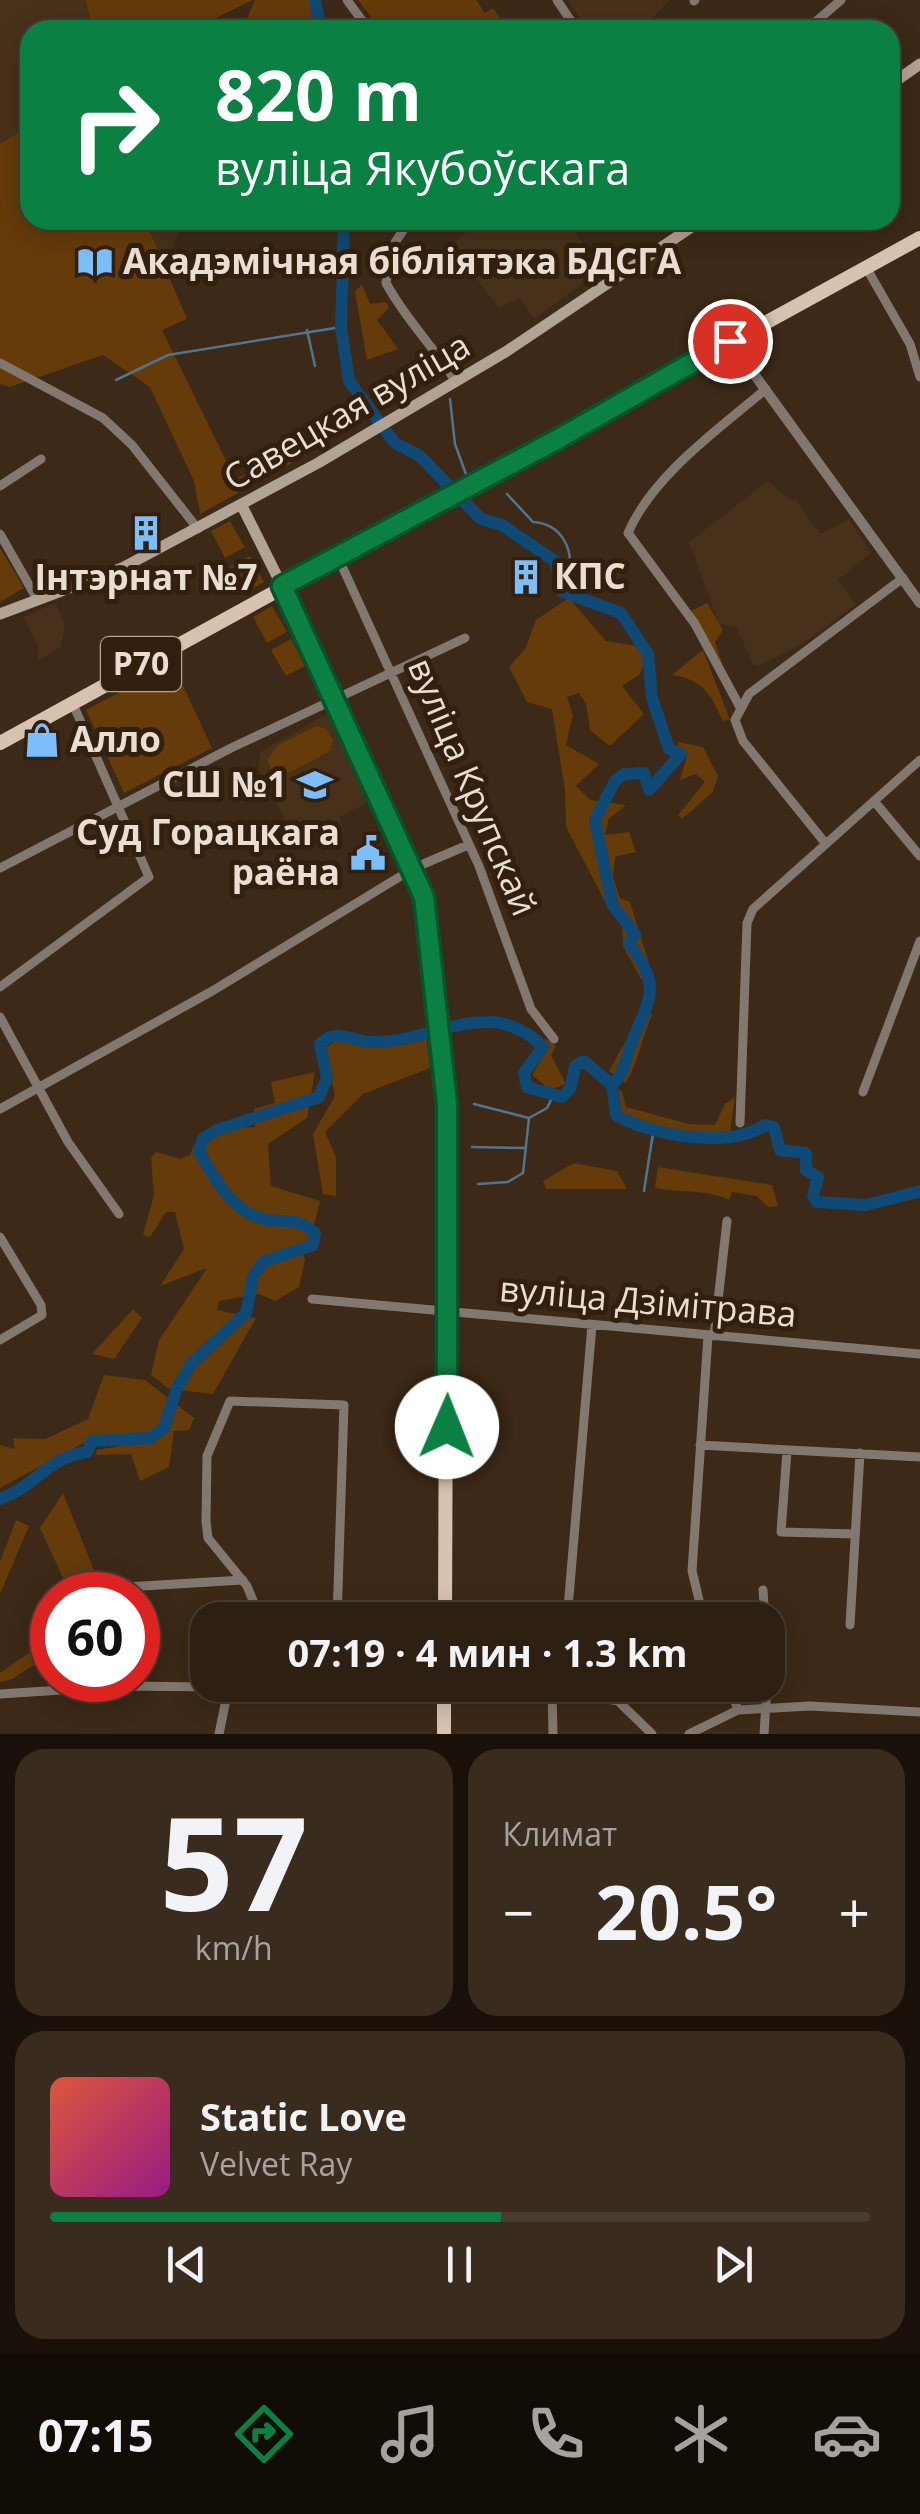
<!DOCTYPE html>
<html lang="ru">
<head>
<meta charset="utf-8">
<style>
	:root { --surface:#2d1f11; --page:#392c1f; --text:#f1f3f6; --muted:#a7a29f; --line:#483d31; --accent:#0b8043 }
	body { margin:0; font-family:"Open Sans",sans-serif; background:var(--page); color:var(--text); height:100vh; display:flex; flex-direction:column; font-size:38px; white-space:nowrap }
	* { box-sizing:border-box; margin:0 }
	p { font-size:32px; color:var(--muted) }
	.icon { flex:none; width:55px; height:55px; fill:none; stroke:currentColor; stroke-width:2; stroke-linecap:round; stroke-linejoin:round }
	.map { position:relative; height:1734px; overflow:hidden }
	.details { display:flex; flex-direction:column; gap:15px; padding:15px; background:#191109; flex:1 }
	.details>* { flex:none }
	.guide { position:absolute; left:20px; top:20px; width:880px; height:210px; border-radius:30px; box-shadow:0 5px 25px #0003,0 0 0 2px var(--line); background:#0b8043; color:#fff; overflow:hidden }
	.speed { position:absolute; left:30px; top:1572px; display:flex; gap:20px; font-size:50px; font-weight:700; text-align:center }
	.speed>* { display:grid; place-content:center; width:130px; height:130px; border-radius:50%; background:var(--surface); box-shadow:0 5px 25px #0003,0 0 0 2px var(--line); line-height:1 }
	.speed .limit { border:15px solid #d22; background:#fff; color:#111 }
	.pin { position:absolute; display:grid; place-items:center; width:85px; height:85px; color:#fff; margin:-42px; border:5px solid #fff; border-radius:50%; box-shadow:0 2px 10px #0007 }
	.me { position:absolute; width:110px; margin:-55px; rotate:1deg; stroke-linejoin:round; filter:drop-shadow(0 0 8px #0008) }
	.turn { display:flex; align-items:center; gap:35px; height:210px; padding:0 30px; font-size:45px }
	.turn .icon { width:130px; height:130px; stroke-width:2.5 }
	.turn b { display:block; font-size:70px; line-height:85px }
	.big { font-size:75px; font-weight:700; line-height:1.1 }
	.details .card { flex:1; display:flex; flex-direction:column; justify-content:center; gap:15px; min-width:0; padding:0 35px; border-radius:30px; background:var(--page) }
	.details .dial { align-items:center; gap:0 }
	.dial b { font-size:130px; line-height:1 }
	.song { display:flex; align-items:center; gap:30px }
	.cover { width:120px; height:120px; border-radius:15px; background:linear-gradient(135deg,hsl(10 70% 55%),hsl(310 70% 35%)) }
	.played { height:10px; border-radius:5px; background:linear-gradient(90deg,var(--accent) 55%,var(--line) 55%) }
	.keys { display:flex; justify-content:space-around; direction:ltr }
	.heat { display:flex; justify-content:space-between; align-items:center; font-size:55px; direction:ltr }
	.details .tiles { flex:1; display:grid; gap:15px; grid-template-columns:1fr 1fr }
	.card:last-child { grid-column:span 2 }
	.trip { position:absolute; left:190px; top:1602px; width:595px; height:100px; border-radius:30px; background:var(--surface); box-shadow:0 5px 25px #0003,0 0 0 2px var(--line); font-weight:700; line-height:100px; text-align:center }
	.tabs { display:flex; height:160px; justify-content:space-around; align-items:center; background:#120c07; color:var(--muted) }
	.tabs .icon { width:70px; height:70px }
	.tabs .on { color:var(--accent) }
	.tabs b { font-size:45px; color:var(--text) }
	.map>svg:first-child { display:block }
	.built { fill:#48311a }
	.green { fill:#653b09 }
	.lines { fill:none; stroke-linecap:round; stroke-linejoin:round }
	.stream { stroke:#517591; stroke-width:2.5 }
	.river { stroke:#0f4975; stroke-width:12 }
	.minor { stroke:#83786f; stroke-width:9 }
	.tertiary { stroke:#83786f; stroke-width:10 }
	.secondary { stroke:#b3a394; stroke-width:11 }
	.primary { stroke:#d8c3b1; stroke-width:14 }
	.route-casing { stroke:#07532c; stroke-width:25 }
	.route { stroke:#0b8043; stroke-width:18 }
	.labels { text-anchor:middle; stroke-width:10; stroke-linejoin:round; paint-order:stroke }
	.shield { fill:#321f0d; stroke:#b3a497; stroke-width:2.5 }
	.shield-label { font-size:32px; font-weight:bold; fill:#eaddd2 }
	.poi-label { font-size:35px; font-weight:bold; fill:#eaddd2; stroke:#321f0d; text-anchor:start }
	.street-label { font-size:35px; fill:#eaddd2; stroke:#321f0d }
</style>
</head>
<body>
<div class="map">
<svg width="920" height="1734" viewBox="0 0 920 1734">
	<rect width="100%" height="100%" fill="#3c2917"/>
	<path class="built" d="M0,0H86L92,30H30V220H183L135,343L0,297Z
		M568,0H670L641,30H587Z
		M482,220H568L587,250L575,259L590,278L534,319L520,298L499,308L474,276L464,277L445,249Z
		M768,481L789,500H796L820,534L849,520L871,553L838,580L856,604L799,646L758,666L753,665L737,628L719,623L689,542Z
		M56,603L65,626L60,648L38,661V646L23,617Z
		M329,713L371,801L339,817L344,831L301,851L259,769L260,752Z"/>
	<path class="green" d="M86,0H253L191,30H92Z
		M255,0H316L318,30H242Z
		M358,0H476L485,13L493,8L508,30H381Z
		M30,126V220H145L187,319L162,330L235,479L317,441L324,445L200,514L194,481L150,387L103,355L10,387L0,384V144Z
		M362,284L370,304L386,302L389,308L377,320L398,349L367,360L355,292Z
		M230,521L245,547L225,558L211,531Z
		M0,548L24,588L0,602Z
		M250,556L264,582L245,593L230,566Z
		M569,598L606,641L636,646L645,659L640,674L622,686L644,714L610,746L590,730L586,704L579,693L567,697L573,715L566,745L599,764L576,786L590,800L626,805L609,819L605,835L629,832L636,852L615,857L613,877L620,898L630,902L654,980L641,979L623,946L622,919L608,907L566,827L565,790L552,709L527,702L509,667L525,649L536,620Z
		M707,603L723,630L715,642L732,692L691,611Z
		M272,606L287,632L267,643L253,617Z
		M291,639L305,666L286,676L271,650Z
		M703,650L730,720L723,721C710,694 704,680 672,675Z
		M173,664L212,748L124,793L86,710Z
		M316,726L326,729L333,740L330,751L289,773L272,771L267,760L278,745Z
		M678,742L703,747L718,776L713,792L682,819L678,815L705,782L696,774L680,780L687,756L677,748Z
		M643,1010L652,1015C642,1037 638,1065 625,1083L609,1071Z
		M426,1036L430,1068L363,1094L325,1132L336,1157V1196L323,1194L313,1134L335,1096L325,1049L337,1039L387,1047Z
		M544,1038L556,1046L551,1055L566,1084L550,1090L532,1075L547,1050Z
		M315,1072L307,1118L268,1144L271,1186L320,1201L310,1241L301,1247L305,1260L299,1287L275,1301L259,1294L219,1301L217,1310L256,1318L213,1394L169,1389L151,1375L159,1340L207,1268L160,1286L184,1249L175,1212H166L150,1237L143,1235L154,1195L151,1158L156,1152L180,1159L190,1155C199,1125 228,1129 255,1127L254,1109L275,1103L271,1082Z
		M616,1089L622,1091L626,1107L689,1124L715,1125L725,1104L735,1097L730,1131L709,1136L629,1120L619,1114Z
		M574,1163L617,1171L627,1189H546L543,1181Z
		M658,1167L772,1185L778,1206L768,1207L757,1196L732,1192L729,1200C707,1189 679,1193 655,1188Z
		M133,1309L142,1318L114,1359L92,1354Z
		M104,1375L145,1380L194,1418L189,1430L174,1431L169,1467L140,1481L131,1454L96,1455L97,1450L119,1446L121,1440H89L0,1488V1445L15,1449L13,1438L45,1439L88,1419Z
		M63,1493L102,1590L71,1595L40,1528Z
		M16,1520L29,1526L0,1594V1562Z
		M52,1637V1653L12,1679L0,1682V1673Z"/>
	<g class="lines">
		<path class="stream" d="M307,330L315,366
			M116,380L168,355L341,327
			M450,399L455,444L467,477
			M507,494L533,522C562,524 574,549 569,576L560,578
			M474,1104L529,1118
			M472,1147L526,1148
			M478,1184L508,1182L523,1173L529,1118L547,1108L553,1096
			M644,1191L654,1127"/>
		<path class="river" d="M315,0L321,30
			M344,220L341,327L349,381L395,443L420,456L481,519L502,525L556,562L561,591L621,613L648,654L652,698L669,749L681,754L649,790L644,773L624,774L615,781L595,820L612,904L635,934L629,943C660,985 652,995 634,1037C625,1057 627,1069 612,1085
			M0,1499C33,1488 50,1456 87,1452L92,1441L150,1438L164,1428L177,1388L192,1363L246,1313L253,1277L263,1262L313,1245L315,1233C296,1216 286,1224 264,1219C232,1212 214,1177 199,1151L203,1139L217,1130L319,1097L327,1078L320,1044C337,1027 350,1041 370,1042C411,1044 447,1022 487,1022C507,1021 530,1033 543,1047L524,1073L527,1087L562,1097L571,1087L575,1066L584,1061L612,1085L616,1115C652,1136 729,1149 765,1125L774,1127L780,1150L806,1153V1170L818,1177L813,1196L817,1202L866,1205L920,1191"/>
		<path class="minor" d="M347,0L369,30
			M557,0L577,30
			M694,1L695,0
			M806,30L841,0
			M410,220L392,247L386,283C406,320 434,347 456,382
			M867,269L910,344L920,377
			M0,363L103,418L132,445L198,529
			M0,486L41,459
			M0,534L37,599
			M337,555L479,866L531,1009L554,1039
			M740,707L695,624L628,533C653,475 719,429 766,389
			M874,801L920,856
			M826,844L743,741L735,720L749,694L903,578
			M0,868L231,748L465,638
			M0,987L149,877L76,711
			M0,1017L68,1142L119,1214
			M863,1092L920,941
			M0,1109L214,990L414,868L468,845
			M740,1123L747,923L753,909L920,760
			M0,1237L41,1305L42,1315L0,1340
			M312,1299L920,1354
			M714,1336L727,1221
			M700,1445L920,1457
			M787,1451L781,1532L855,1534
			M109,1588L243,1580
			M763,1590L765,1620
			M261,1620L247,1586L208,1538L206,1521L207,1456L230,1401L344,1405L337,1620
			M567,1620L592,1325
			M704,1620L692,1571L708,1336
			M850,1625L860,1453
			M729,1685L738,1710
			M552,1691L553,1734
			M0,1694L123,1686L562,1691L618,1701L652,1734
			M219,1734L228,1690
			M689,1734L738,1710L810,1706L920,1712
			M764,1734L768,1671"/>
		<path class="tertiary" d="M730,341L920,603"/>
		<path class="secondary" d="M890,85L920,64
			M242,506L282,586
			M0,614L122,568L318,463L507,351L702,220"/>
		<path class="primary" d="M282,586L424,897L447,1104L445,1620
			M0,743L920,238
			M444,1685V1734"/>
	</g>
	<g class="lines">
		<defs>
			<path id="route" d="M447,1427V1104L424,897L282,586L558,439L730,341"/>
		</defs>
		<use href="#route" class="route-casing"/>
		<use href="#route" class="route"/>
	</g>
	<defs>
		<symbol id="library-bare" viewBox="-9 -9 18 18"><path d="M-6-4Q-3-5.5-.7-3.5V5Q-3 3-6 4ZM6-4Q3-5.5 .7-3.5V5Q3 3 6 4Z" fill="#7cbef9" stroke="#321f0d" stroke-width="2.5" paint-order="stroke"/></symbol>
		<symbol id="building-bare" viewBox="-9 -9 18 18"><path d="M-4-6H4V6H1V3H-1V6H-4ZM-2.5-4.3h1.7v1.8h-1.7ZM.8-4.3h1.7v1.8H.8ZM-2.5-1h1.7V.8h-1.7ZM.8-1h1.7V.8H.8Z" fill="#7cbef9" stroke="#321f0d" stroke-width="2.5" paint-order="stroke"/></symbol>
		<symbol id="shop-bare" viewBox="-9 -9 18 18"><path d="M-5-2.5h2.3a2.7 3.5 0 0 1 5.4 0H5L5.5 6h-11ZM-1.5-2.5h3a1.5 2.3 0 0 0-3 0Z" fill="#7cbef9" stroke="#321f0d" stroke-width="2.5" paint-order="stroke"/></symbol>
		<symbol id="school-bare" viewBox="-9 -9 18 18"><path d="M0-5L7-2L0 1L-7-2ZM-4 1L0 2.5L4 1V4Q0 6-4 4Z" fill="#7cbef9" stroke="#321f0d" stroke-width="2.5" paint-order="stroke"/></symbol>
		<symbol id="civic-bare" viewBox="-9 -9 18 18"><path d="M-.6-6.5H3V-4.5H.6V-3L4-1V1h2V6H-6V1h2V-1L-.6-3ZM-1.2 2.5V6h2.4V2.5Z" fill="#7cbef9" stroke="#321f0d" stroke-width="2.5" paint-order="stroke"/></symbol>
	</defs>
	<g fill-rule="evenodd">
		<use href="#library-bare" x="70" y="237" width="50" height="50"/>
		<use href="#building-bare" x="121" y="508" width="50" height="50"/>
		<use href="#building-bare" x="501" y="552" width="50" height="50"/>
		<use href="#shop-bare" x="17" y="715" width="50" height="50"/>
		<use href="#school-bare" x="290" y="760" width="50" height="50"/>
		<use href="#civic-bare" x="343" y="828" width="50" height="50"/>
	</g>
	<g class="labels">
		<rect class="shield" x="101" y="637" width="80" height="54" rx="8"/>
		<g class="shield-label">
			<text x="141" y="675">Р70</text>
		</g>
		<g class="poi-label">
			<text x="123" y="274">Акадэмічная бібліятэка БДСГА</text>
			<text x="554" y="589">КПС</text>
			<text x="146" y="590" text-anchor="middle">Інтэрнат №7</text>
			<text x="70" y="752">Алло</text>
			<text x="287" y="797" text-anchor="end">СШ №1</text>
			<text x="340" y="845" text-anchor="end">Суд Горацкага<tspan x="340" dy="40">раёна</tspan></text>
		</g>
		<g class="street-label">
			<text transform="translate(347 412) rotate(-30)" y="12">Савецкая вуліца</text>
			<text transform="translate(472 787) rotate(67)" y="12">вуліца Крупскай</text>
			<text transform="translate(648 1302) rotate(5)" y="12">вуліца Дзімітрава</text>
		</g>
	</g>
</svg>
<div class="speed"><div class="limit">60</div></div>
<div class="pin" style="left:730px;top:341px;background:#d93025"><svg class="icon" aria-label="arrive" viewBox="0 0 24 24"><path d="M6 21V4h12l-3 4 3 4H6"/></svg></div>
<svg class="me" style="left:447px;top:1427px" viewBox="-20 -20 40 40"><circle r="19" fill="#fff"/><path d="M0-13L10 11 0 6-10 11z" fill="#0b8043"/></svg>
<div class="trip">07:19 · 4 мин · 1.3 km</div>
<div class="guide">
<div class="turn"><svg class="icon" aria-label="right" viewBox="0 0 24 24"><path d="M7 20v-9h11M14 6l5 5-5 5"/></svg><div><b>820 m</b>вуліца Якубоўскага</div></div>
</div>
</div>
<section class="details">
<div class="tiles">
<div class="card dial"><b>57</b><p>km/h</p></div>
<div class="card"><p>Климат</p>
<div class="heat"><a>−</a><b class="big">20.5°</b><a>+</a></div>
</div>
<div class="card">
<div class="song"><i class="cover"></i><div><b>Static Love</b><p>Velvet Ray</p></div></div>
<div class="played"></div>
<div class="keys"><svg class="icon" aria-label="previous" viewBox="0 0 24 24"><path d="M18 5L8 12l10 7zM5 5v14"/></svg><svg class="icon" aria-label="pause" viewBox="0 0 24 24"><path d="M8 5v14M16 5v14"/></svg><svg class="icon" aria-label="next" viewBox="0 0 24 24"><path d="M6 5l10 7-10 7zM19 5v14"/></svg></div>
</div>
</div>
</section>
<nav class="tabs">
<b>07:15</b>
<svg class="icon on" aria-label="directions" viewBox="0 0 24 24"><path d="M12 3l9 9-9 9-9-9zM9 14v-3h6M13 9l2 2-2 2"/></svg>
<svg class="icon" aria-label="music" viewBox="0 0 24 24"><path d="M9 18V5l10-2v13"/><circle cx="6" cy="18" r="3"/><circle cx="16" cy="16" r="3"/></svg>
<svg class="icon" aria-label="phone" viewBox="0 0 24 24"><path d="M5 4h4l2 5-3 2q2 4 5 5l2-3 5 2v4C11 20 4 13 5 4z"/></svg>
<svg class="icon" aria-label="climate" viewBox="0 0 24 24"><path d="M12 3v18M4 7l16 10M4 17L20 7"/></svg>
<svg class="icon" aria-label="car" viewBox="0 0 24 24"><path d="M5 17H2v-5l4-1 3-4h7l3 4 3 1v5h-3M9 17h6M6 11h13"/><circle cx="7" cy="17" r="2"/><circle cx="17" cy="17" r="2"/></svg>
</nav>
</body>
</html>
